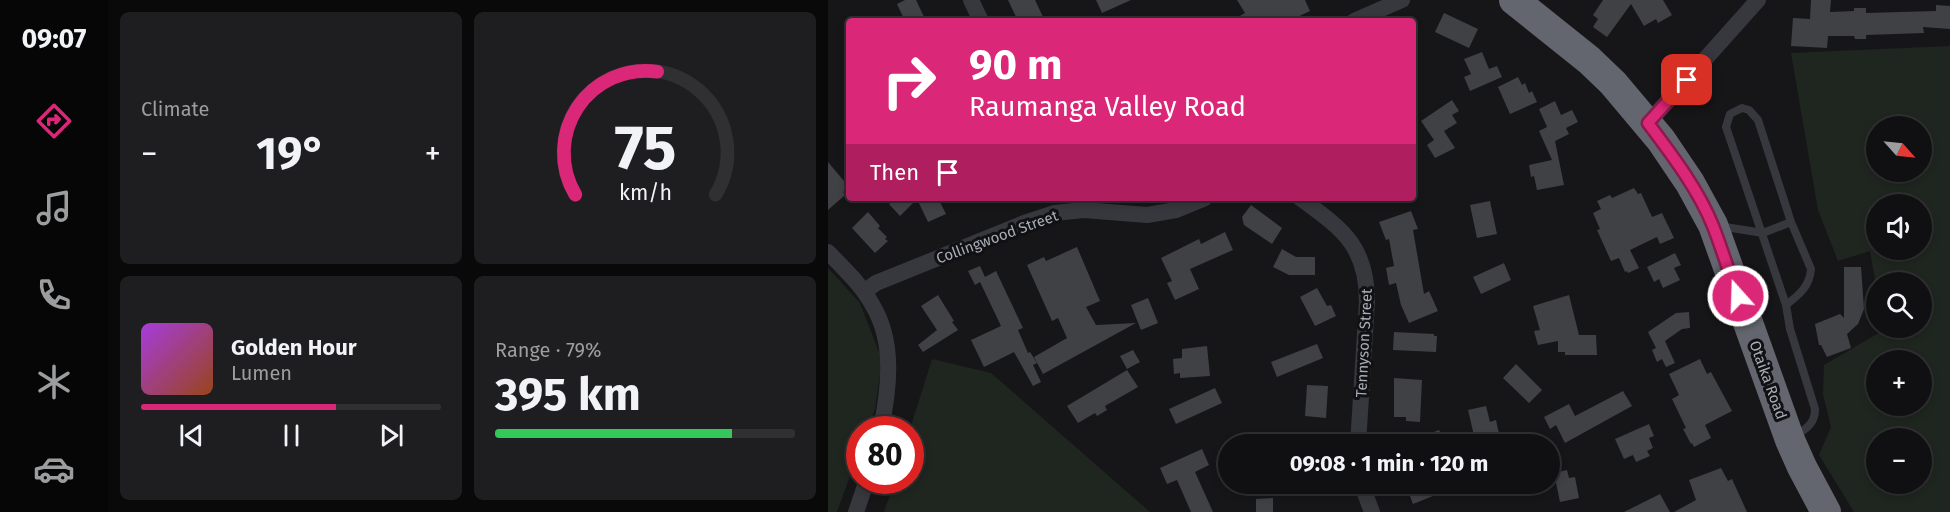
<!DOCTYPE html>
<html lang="en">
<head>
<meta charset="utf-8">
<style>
	:root { --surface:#101012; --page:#1e1e20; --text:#f1f3f6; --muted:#9c9d9f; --line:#303032; --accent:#db2777 }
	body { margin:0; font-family:"Fira Sans",sans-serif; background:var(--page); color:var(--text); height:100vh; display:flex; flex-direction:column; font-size:22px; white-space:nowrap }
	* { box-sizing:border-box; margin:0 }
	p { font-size:20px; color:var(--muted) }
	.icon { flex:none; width:33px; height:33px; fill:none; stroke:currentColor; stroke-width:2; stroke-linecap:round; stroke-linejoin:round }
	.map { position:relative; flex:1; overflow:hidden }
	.side { display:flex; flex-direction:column; gap:12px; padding:12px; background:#09090a; width:720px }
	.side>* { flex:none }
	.hud { position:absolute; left:18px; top:18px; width:570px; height:183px; border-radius:6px; box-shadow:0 3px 9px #0003,0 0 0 2px var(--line); background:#db2777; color:#fff; overflow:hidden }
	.needle { width:39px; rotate:117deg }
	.controls { position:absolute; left:1038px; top:116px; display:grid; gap:12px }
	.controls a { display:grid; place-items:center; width:66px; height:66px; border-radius:50%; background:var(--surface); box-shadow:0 3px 9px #0003,0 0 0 2px var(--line); font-size:30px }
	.speed { position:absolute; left:18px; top:416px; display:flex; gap:12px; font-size:30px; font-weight:700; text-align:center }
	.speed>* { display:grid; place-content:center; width:78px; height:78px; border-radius:50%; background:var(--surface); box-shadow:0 3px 9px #0003,0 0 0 2px var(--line); line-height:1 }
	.speed .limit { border:9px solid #d22; background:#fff; color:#111 }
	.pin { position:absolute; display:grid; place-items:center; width:51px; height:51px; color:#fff; margin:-26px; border-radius:12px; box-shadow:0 3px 9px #0006 }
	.me { position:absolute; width:66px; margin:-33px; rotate:340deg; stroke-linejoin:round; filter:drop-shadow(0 0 4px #0008) }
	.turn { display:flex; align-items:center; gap:21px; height:126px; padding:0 24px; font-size:27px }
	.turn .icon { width:78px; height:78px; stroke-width:2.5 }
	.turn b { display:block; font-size:42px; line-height:51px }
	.then { display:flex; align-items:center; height:57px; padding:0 24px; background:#0003; gap:12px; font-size:22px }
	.big { font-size:45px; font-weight:700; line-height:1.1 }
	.side .widget { flex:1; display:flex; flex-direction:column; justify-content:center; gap:9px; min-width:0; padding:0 21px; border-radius:9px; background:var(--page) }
	.side .dial { align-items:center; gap:0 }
	.dial svg { height:156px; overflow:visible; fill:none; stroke:var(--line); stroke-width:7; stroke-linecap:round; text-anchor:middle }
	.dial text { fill:var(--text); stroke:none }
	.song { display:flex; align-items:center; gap:18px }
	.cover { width:72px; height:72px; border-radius:9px; background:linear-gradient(135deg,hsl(280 70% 55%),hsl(20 70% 35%)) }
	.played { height:6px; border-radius:3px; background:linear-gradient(90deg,var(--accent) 65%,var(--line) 65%) }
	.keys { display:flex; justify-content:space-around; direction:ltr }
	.heat { display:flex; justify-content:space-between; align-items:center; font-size:33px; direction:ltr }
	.charge { height:9px; border-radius:4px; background:linear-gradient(90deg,#34c759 79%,var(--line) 0) }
	.side .tiles { flex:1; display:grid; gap:12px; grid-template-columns:repeat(2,1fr) }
	.trip { position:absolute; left:390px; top:434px; width:342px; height:60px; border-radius:30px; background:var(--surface); box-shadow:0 3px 9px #0003,0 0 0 2px var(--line); font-weight:700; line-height:60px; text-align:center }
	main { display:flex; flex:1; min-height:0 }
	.dock { display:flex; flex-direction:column; width:108px; justify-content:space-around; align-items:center; background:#060607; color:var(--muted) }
	.dock .icon { width:42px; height:42px }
	.dock .active { color:var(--accent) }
	.dock b { font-size:27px; color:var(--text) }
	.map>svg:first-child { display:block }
	.green { fill:#1e261f; fill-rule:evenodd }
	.building { fill:#404145 }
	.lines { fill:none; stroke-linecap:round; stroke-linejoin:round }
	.lane { stroke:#37383d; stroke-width:8 }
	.street { stroke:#37383d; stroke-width:16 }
	.highway { stroke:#63666e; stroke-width:30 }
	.route-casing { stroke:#8e194d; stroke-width:15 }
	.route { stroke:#db2777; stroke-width:10 }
	.labels { text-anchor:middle; stroke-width:6; stroke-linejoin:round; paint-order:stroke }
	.street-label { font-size:15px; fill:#a8adb8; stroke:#111113 }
</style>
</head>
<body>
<main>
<nav class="dock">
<b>09:07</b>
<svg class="icon active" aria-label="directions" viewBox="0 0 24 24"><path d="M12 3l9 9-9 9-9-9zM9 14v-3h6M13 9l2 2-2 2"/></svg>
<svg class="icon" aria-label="music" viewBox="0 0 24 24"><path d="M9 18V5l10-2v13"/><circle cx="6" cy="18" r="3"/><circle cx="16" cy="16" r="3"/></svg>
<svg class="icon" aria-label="phone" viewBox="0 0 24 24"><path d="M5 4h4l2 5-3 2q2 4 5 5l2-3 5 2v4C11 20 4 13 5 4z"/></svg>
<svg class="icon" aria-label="climate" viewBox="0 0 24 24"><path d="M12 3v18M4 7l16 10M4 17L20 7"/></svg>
<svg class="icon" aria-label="car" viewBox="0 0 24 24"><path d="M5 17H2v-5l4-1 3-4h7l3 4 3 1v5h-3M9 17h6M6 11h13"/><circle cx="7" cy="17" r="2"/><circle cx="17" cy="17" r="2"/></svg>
</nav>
<section class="side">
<div class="tiles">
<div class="widget"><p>Climate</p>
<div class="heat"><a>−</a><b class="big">19°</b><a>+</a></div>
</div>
<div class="widget dial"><svg viewBox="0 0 100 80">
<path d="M14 69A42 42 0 1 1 86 69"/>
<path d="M14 69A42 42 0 0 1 56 6" stroke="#db2777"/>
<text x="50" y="56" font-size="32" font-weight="700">75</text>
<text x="50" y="72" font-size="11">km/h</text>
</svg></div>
<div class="widget">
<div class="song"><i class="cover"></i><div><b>Golden Hour</b><p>Lumen</p></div></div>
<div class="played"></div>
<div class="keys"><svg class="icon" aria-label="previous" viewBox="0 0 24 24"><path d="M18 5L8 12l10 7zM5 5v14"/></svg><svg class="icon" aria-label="pause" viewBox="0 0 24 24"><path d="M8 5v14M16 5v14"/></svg><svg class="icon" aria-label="next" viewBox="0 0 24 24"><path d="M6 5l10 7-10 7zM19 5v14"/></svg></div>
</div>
<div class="widget"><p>Range · 79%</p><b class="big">395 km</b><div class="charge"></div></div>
</div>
</section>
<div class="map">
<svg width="1122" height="512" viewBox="0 0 1122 512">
	<rect width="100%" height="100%" fill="#161618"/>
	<path class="green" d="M1122,46V512H1026L991,455L1003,427L995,394L996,365L1056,330V327H1094V282H1048V285L1042,251L1010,261L990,210L963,53ZM1048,126H1094V171H1048ZM1048,204H1094V249H1048ZM1048,360H1094V405H1048ZM1048,438H1094V483H1048Z
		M0,268L32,303L54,360L47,409L40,429H32L31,451L9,512H0Z
		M104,359L163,373L322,512H56L67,480H82V429Z"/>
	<path class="building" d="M77,0H88L98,21H77L69,4Z
		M180,0H207L217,21H190Z
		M268,0H303L274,13Z
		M409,0H477L482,11L461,21H403L417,13Z
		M775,0H835L844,15L830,23L828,19L816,26L803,4L779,37L765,27L770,19L765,15Z
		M983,0H1003L1002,12L1026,11V8H1038V13L1108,11V5L1122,6V29L1095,27L1096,33L1038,35V39H1027L1026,36H1000L999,48L963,46L965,18L982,19Z
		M616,13L650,29L641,48L607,32Z
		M654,52L661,69L669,66L674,77L642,91L636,77L643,74L636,59Z
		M690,77L694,85L697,83L701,93L704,91L709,102L682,114L670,87Z
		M624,100L631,111L624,115L629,123L616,131L627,148L607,158L599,145L606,140L593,121Z
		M727,101L733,115L744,110L750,122L738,128L741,134L727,141L736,185L709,190L706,176L703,177L701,165L724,160L711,131L719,127L711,109Z
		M0,162L21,187L15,192L17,195L0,210Z
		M806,188L810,194L813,193L824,217L834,213L846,238L832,244L829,237L802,250L811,268L800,273L799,271L797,272L791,258L783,261L769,230L772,229L765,213L773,209L769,201L782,195L784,198Z
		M67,198H110L118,214L100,222L89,199L72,216L61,204Z
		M662,201L669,234L649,238L642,205Z
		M423,205L454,228L444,244L416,225L414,217Z
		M583,211L590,229L585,230L596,294L601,291L610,311L581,323L573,305L568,283L561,285L558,268L566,266L561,239L558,240L551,222Z
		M40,212L52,226L50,228L59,237L57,239L60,241L47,253L24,228Z
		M397,232L405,250L362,269L371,289L347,300L339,283L344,281L333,258L371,239L373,244Z
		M249,247L272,301L258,307L268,325L308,323L215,374L206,357L239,338L230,318L224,321L199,265L216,257L218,261Z
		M454,249L468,257H487V275H461L445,267Z
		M847,253L853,265L846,268L852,280L835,288L831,279L826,282L819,267Z
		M676,263L683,280L653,294L645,277Z
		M152,266L157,277L168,271L195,328L190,330L200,353L202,352L209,363L205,365L213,382L205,386L186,352L156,367L143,340L173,326L152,282L147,285L140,271Z
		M1016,267H1033L1036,309L1030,324L1019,334L1023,348L999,357L993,345H991L987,324L1012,314L1016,318Z
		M489,288L499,306L503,305L508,316L487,326L472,297Z
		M110,295L126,321L124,322L130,330L95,352L90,345L109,330L93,306Z
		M741,295L751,335H768L769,355H737V352H730V341L710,345L706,331L712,330L705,306Z
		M320,298L330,323L313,330L303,305Z
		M861,312L862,328L854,329L837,341L847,363L838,367L834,359L829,362L824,350L828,348L820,332L848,313Z
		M566,332L606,334V336H609L608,352L565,350Z
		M489,344L495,358L449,377L443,362Z
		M379,346L382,376L352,378V373L346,374L345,359L354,358V349Z
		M305,350L312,362L299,369L292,356Z
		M872,359L879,374L883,372L904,411L877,425L883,438L866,447L864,443L863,444L855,429L858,428L844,399L851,395L841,374Z
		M688,364L714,390L701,403L675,378Z
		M299,370L310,387L277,406L279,410L269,416L267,413L250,423L239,406Z
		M566,378L594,380L592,422L578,421V417H566Z
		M479,385L500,386L498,418L477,416Z
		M387,388L394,403L348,424L341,409Z
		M795,391L804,406L737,443L728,425L722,429L716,417L741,404L747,416Z
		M658,406L662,422L668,420L671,434L666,439L648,444L640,410Z
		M821,424L826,436L821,438L825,448L819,451L822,456L808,462L805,455L796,459L787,439Z
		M611,430L618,444H578L577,443Z
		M374,449L381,465L367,472L385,512H363L349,480L339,484L332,468Z
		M893,468L900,481L904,479L919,512H846L868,500L861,480Z
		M739,470L741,478L747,477L751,498L732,502L726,473Z
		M586,483H611L615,492L585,504L578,486Z
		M832,494L842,512H796Z
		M445,498V512H428V499Z"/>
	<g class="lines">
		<path class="lane" d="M891,226L935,233L963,222
			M958,305C971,295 982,286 983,269L963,222L930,120L921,110L914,108L902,114L898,127L958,305L962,329L987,409C987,425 977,429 965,438"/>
		<path class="street" d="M143,0L153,21
			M526,21L574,0
			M820,123L930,0
			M472,198C514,229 539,245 539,302L530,444
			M0,252C16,269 34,285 45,306C67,343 61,389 53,429
			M36,292L48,283L199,222L226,213L256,210L319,215L348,210L377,198
			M533,483L544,512
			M28,512L39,480"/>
		<path class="highway" d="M686,0L761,60L785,83L833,140L862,183L885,225L962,440L974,467L998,512"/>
	</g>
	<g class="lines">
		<defs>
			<path id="route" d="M859,80L820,123C844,155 870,189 885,226C894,249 901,273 910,296"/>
		</defs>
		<use href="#route" class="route-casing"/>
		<use href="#route" class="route"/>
	</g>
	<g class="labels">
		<g class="street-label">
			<text transform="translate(169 237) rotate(-20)" y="5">Collingwood Street</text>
			<text transform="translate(536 343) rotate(-87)" y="5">Tennyson Street</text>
			<text transform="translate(940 380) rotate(70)" y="5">Otaika Road</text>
		</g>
	</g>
</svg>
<div class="controls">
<a><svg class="needle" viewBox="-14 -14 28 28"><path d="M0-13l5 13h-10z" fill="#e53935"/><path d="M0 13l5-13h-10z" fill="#9c9d9f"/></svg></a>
<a><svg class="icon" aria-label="sound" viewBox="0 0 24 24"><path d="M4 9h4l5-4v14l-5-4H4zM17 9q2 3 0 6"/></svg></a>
<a><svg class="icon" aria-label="search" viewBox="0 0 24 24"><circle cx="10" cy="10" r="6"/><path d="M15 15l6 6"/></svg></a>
<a>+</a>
<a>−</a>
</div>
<div class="speed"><div class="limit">80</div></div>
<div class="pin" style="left:859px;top:80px;background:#d93025"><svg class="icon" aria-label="arrive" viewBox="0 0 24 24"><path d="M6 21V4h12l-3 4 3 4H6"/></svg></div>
<svg class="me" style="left:910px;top:296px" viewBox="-20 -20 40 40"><circle r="17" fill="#db2777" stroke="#fff" stroke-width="3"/><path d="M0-11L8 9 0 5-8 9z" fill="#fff"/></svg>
<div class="trip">09:08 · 1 min · 120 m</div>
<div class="hud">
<div class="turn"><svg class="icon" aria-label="right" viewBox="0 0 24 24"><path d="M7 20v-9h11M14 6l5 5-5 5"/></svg><div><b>90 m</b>Raumanga Valley Road</div></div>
<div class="then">Then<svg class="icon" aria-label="arrive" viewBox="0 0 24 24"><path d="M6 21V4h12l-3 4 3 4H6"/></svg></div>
</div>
</div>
</main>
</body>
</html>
